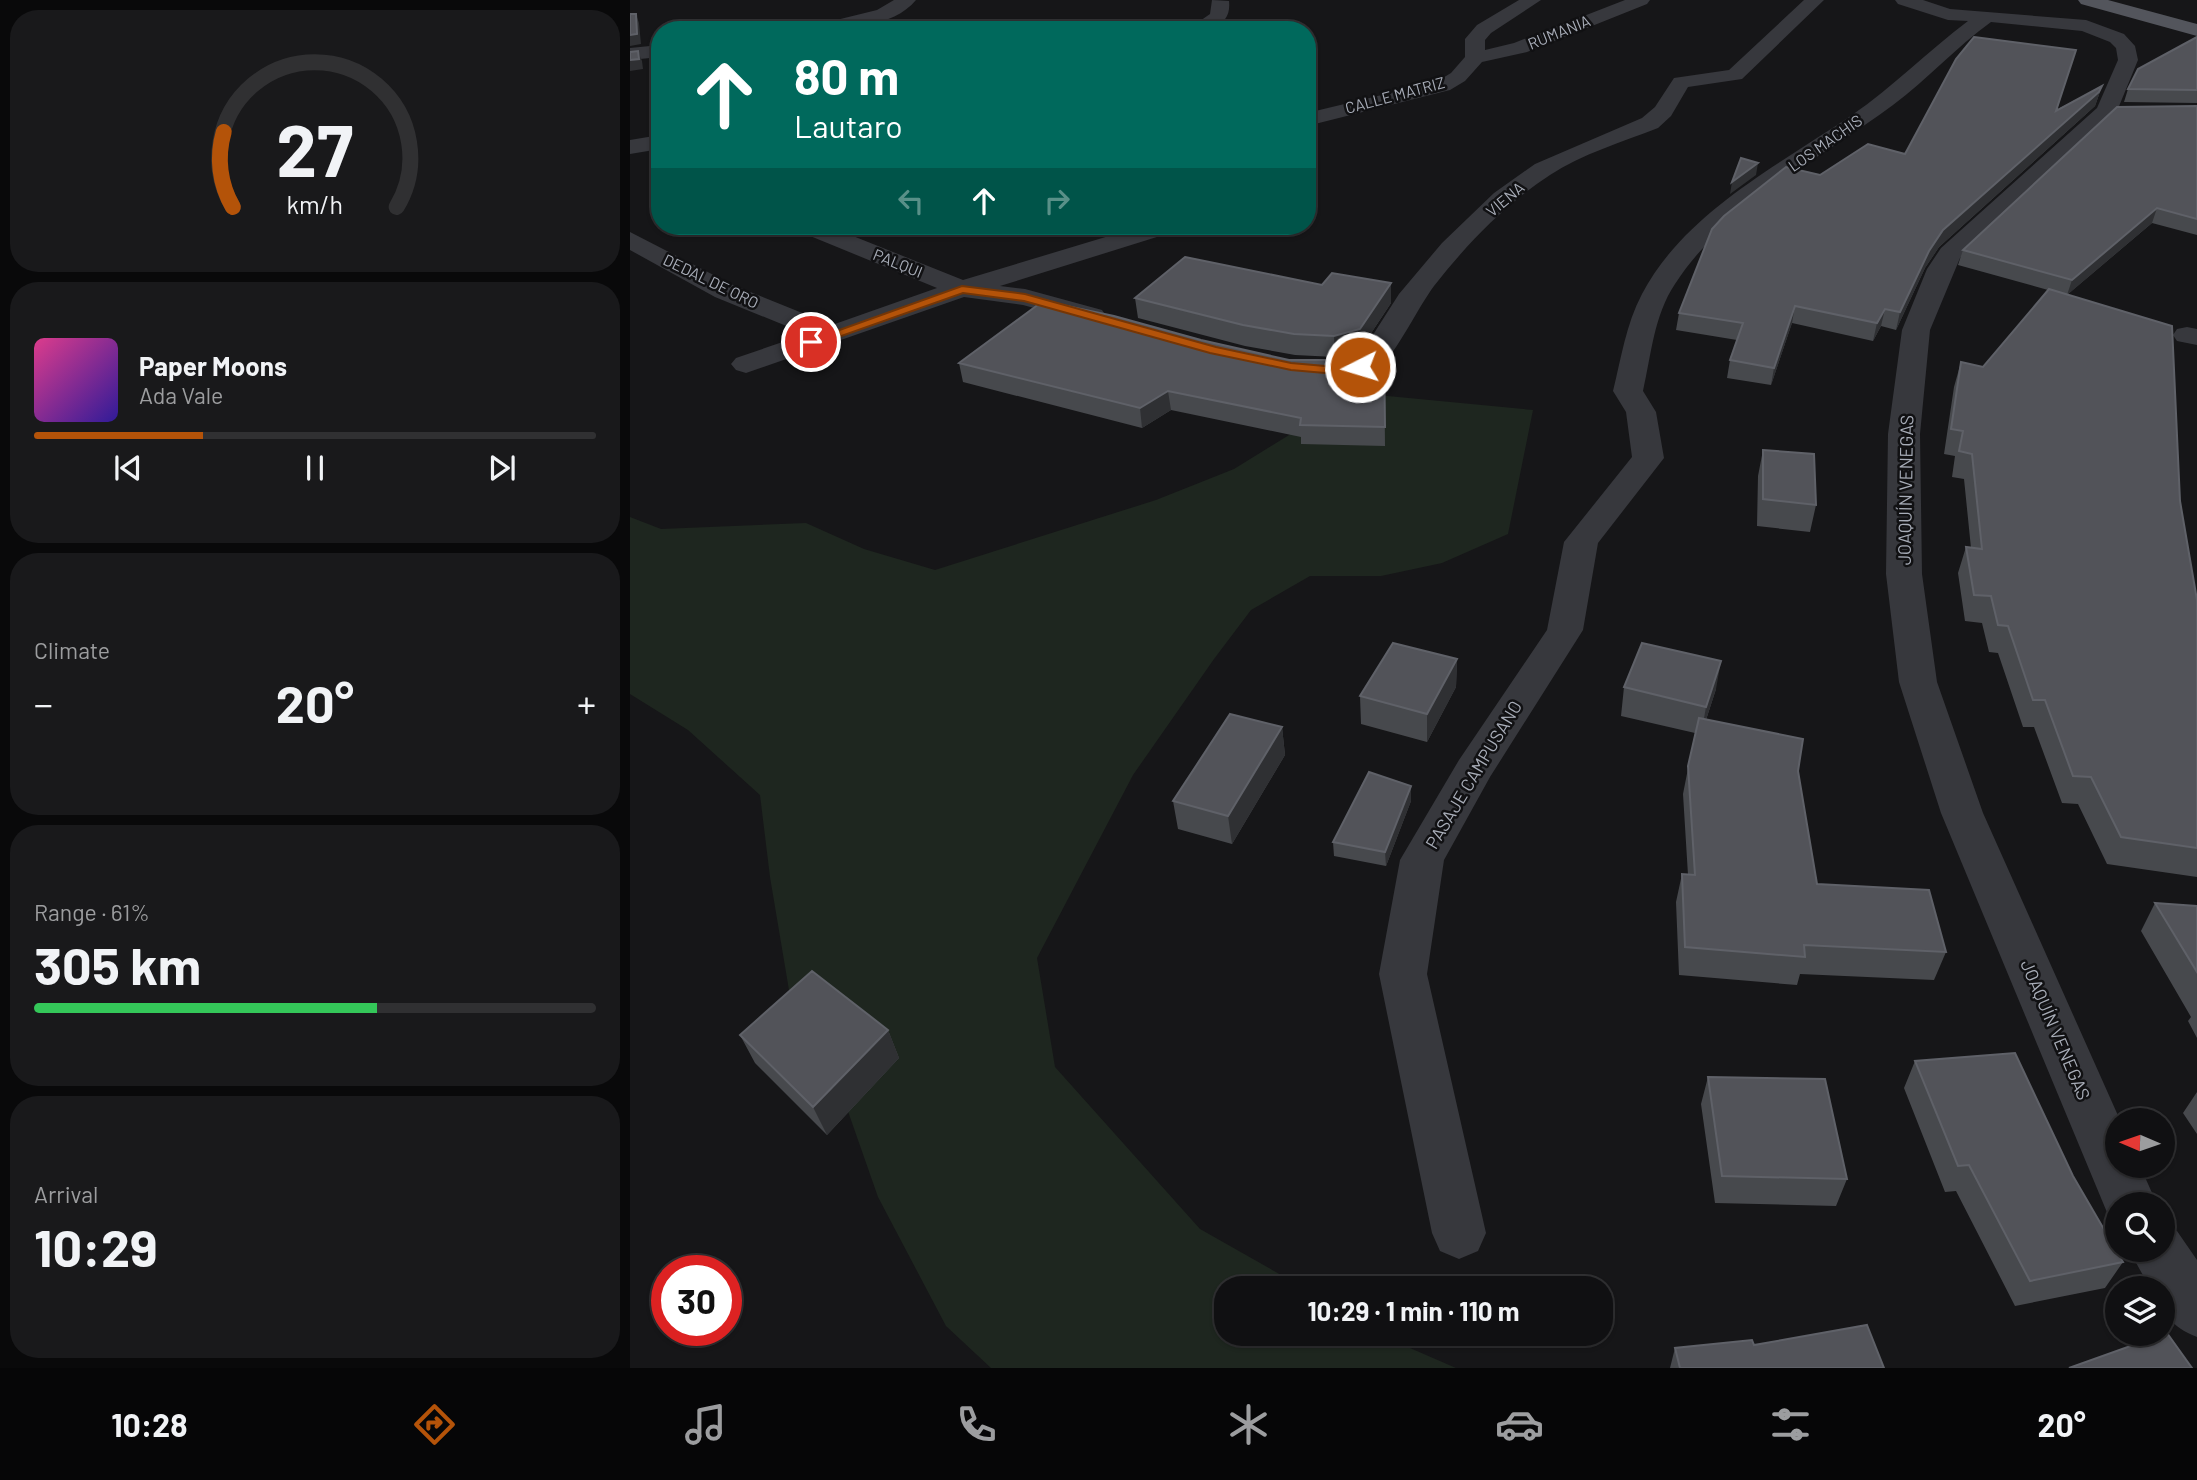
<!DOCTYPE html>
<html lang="en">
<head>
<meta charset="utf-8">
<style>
	:root { --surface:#101012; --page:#19191b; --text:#f1f3f6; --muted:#9c9d9f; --line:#303032; --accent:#b45309 }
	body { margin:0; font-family:Barlow,sans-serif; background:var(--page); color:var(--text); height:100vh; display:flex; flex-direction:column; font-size:26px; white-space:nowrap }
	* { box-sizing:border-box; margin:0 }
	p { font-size:23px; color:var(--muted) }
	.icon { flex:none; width:38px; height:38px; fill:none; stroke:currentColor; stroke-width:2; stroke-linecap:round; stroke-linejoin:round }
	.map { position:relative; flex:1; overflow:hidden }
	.side { display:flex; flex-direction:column; gap:10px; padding:10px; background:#09090a; width:630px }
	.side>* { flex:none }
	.banner { position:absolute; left:21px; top:21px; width:665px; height:214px; border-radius:28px; box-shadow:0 2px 5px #0004,0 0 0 2px var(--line); background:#00695c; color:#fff; overflow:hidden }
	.needle { width:46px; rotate:272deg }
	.tools { position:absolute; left:1475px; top:1108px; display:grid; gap:14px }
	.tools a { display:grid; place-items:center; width:70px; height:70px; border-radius:50%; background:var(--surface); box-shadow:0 2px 5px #0004,0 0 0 2px var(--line); font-size:35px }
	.speed { position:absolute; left:21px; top:1255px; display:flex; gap:14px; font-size:35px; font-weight:700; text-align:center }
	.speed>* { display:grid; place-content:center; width:91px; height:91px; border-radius:50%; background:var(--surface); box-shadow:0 2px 5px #0004,0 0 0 2px var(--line); line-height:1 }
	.speed .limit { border:10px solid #d22; background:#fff; color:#111 }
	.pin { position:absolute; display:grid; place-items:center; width:60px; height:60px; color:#fff; margin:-30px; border:4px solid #fff; border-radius:50%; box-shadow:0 2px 7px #0007 }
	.me { position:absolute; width:77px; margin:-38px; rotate:265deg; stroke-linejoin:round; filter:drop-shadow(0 0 5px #0008) }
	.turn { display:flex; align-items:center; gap:24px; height:147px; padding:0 28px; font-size:32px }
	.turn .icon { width:91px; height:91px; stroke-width:2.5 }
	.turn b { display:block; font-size:49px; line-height:60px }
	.lanes { display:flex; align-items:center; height:66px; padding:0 28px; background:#0003; justify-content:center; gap:35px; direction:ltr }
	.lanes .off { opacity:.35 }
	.big { font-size:52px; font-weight:700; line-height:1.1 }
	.side .tile { flex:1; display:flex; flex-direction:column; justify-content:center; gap:10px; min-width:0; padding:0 24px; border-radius:28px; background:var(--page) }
	.side .dial { align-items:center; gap:0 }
	.dial svg { height:182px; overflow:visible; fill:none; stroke:var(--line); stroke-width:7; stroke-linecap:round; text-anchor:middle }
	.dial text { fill:var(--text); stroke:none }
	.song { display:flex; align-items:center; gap:21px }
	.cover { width:84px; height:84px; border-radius:10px; background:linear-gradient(135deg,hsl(330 70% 55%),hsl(250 70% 35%)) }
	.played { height:7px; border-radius:4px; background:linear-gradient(90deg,var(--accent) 30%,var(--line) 30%) }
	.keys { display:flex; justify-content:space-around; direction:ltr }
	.heat { display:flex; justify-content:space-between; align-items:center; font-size:38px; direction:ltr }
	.charge { height:10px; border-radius:5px; background:linear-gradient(90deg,#34c759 61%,var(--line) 0) }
	.trip { position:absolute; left:584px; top:1276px; width:399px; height:70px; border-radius:28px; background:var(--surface); box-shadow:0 2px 5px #0004,0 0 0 2px var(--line); font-weight:700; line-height:70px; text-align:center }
	.menu { display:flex; height:112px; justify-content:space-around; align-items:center; background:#060607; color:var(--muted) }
	.menu .icon { width:49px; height:49px }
	.menu .selected { color:var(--accent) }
	.menu b { font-size:32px; color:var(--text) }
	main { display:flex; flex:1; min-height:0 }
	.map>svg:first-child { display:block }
	.green { fill:#1e261f }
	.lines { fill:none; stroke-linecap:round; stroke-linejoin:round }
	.minor { fill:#37383d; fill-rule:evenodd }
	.major { fill:#53555c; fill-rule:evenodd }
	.wall { fill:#47494d }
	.shaded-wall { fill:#2f3033 }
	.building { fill:#525359; stroke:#5f6168; stroke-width:2 }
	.route { fill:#b45309; stroke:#753606; stroke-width:2 }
	.labels { text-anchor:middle; stroke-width:5; stroke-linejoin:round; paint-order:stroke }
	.far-street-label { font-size:16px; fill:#a8adb8; stroke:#111113 }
	.street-label { font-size:18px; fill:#a8adb8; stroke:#111113 }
</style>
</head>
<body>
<main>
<section class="side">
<div class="tile dial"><svg viewBox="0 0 100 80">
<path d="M14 69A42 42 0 1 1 86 69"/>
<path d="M14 69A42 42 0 0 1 10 36" stroke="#b45309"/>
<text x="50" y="56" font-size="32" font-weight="700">27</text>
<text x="50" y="72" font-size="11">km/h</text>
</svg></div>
<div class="tile">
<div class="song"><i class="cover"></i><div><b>Paper Moons</b><p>Ada Vale</p></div></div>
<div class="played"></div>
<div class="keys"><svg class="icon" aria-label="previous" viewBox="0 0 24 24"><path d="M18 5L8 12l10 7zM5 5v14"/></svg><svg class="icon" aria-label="pause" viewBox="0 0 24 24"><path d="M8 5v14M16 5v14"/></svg><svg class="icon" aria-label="next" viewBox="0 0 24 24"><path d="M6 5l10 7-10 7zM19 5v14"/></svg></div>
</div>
<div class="tile"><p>Climate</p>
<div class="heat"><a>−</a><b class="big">20°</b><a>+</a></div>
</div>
<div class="tile"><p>Range · 61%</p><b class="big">305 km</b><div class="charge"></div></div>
<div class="tile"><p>Arrival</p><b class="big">10:29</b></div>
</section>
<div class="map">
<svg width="1567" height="1368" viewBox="0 0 1567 1368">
	<rect width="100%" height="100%" fill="#161618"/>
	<path class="green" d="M716,392L903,410L878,534L812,563L751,576H680L621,610L584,659L503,775L407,958L425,1067L570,1229L674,1288H597V1334H754L780,1348L826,1368H361L316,1326L248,1197L207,1080L161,1002L140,877L130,795L58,730L0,694V517L31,529L176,523L234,549L305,570L526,500L604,469L664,432Z"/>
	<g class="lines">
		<path class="minor" d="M264,0H286C263,28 213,30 180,30L182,26L247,10Z
			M582,0L599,1C602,28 577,30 557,30L580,14Z
			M889,0H911L861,33L855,40V50L884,43L995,0H1020L1017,4L897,52L852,62L835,81L820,90L677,126V113L806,82L821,73L835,57V39L847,25Z
			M1174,0H1194L1112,79L1058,87L1041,116L1028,128C992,142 952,154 920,175C875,204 837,244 804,286C789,306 766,353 751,366C736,378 713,380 695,375L690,369L695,363L723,359L732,352L769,294L812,243L864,193L905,164L1012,118L1025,107L1044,78L1099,70Z
			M1265,0H1293L1320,9L1456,20L1494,34L1505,46L1508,60L1485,116L1330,258L1300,330L1290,434L1292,574L1307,682L1353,813L1490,1120H1488V1166H1510L1527,1204H1488V1224L1481,1222L1311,813L1269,682L1256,574L1258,434L1272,330L1297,269L1311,248L1467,108L1488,60L1486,48L1480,42L1452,31L1361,22C1326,47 1297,80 1263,105C1189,160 1096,205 1045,284C1024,315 1021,356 1013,391L1026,412L1034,458L968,543L953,630L860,777L814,860L797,974L856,1233L848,1251L829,1259L810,1251L802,1233L749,974L770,860L829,760L917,630L934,542L1002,457L996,412L983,391C991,359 996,324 1012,294C1055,212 1149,165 1222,115C1263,87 1298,51 1338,21L1318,20L1268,4Z
			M30,45V57L0,60V48Z
			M30,135V149L0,154V140Z
			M165,226H198L333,280L512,226H549L546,231L370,286L395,289L472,310L476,316L472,322L462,324L393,305L334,297L116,373L106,370L101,364L106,358L176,334L85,297L0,250V232L103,285L202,325L307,288L168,231Z
			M1557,327L1567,329V345L1547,341L1543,335L1547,329Z
			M1533,1226L1547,1231L1567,1260V1337C1541,1326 1533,1317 1533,1288H1520L1499,1250H1533Z"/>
		<path class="major" d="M1448,0H1478L1567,24V36L1451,4Z"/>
	</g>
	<path class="wall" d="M1567,37V103L1494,102L1498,89Z
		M1472,86L1465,106L1309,247L1295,268L1266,330L1251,326L1243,341L1162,323L1141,385L1097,378L1100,360L1107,340L1046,330L1049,313L1190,175L1275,154L1426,110Z
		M1567,106V235L1522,223L1438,294L1550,501L1567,600V877L1477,864L1448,804L1432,803L1404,727H1393L1368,653L1359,652L1352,623L1335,621L1328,573L1336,547L1341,548L1334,479L1322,477L1325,456L1314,454L1324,387L1331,362L1353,367L1418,290L1328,265L1333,250Z
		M505,298L761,303L730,350L705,357L665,355L615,346L508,318Z
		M571,340L659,360H729L754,345L755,446L671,444V437L541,410L512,428L333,382L329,363Z
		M1133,450L1186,505L1180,532L1127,526L1128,476Z
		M827,659L826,687L797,742L731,724L730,696Z
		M994,687L1086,689L1076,720L1168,771L1187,884L1316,952L1304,980L1170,974L1167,985L1049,975L1046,902L1052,874L1058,875L1053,794L1065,733L991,716Z
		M652,727L655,755L602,844L548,829L543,801Z
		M781,786V801L756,866L704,856L703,842Z
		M1525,903L1567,906V1038L1558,1021L1561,1017L1511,931Z
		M258,1030L269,1058L197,1135L125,1063L110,1035Z
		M1285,1061L1443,1176L1493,1262L1475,1288L1385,1306L1326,1191L1315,1192L1274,1088Z
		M1078,1077L1217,1179L1206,1206L1085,1203L1071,1104Z
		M1567,1092V1134L1553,1113Z
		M1124,1345L1254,1368H1040L1045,1348Z"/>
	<path class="shaded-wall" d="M6,14L9,23L11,44L0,46V35Z
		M8,51L12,61L13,69L0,71V60Z
		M1472,86L1465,106L1309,247L1295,268L1266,330L1270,312L1299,251L1313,230Z
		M1128,163L1126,175L1100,194L1102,182Z
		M1527,208L1522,223L1437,295L1442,280Z
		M761,283V303L730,350L705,357L704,336Z
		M1165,306L1162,323L1141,385L1144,368Z
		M1255,309L1251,326L1243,341L1247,323Z
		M538,391L541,410L512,428L510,408Z
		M827,659L826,687L797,742V714Z
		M1091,661L1086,689L1071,735L1076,707Z
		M652,727L655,755L602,844L598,816Z
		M781,786V801L756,866L755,852Z
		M258,1030L269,1058L197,1135L183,1107Z"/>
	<path class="building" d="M0,14H6L7,34L0,35Z
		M1344,37L1446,50L1426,111L1472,86L1469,92L1313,230L1299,251L1270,312L1255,309L1247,323L1165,306L1144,368L1100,360L1113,323L1049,313L1082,229L1094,216L1156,167L1190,175L1238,144L1275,154L1326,59Z
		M1567,37V90L1498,89L1508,69Z
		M8,51L9,59L0,60V52Z
		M1567,106V219L1527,208L1442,280L1333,250L1487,107Z
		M1111,158L1128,163L1102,182Z
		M555,257L692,285L702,273L761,283L730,329L704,336L664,334L613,325L505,298Z
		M1419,289L1542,326L1550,501L1567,600V848L1491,837L1461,777L1443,776L1415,700H1403L1378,626L1368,625L1361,596L1344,595L1336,547L1352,549L1342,454L1329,451L1333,431L1321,429L1331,362L1353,367Z
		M413,301L484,316L571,340L659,360H729L754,345L755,427L670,425L671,418L538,391L510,408L329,363Z
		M1133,450L1184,454L1186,505L1133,499Z
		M763,643L827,659L797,714L730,696Z
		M1012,643L1091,661L1076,707L994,687Z
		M600,714L652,727L598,816L543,801Z
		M1069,718L1173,739L1168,771L1187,884L1299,890L1316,952L1174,945L1175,957L1055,947L1052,874L1065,875L1058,766Z
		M739,772L781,786L755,852L703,842Z
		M1525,903L1567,906V972Z
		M182,971L258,1030L183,1107L110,1035Z
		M1385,1053L1443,1176L1493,1262L1400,1281L1339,1165L1328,1166L1285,1061Z
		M1078,1077L1195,1079L1217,1179L1092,1176Z
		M1237,1325L1254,1368H1050L1045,1348L1122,1340L1124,1345Z
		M1537,1333L1562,1368H1439Z"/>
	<path class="route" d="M332,286L395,294L586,347L661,363L695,366L730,363L736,367L730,370L695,373L661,370L580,353L394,301L333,293L186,345L176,342Z"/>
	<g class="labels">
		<g class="far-street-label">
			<text transform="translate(929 32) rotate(-22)" y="6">RUMANIA</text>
			<text transform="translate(765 95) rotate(-15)" y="6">CALLE MATRIZ</text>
			<text transform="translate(1195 143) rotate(-35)" y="6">LOS MACHIS</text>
			<text transform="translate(875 199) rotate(-40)" y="6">VIENA</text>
			<text transform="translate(268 263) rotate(22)" y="6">PALQUI</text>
			<text transform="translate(81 281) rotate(26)" y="6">DEDAL DE ORO</text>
		</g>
		<g class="street-label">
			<text transform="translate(1276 490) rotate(-89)" y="6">JOAQUÍN VENEGAS</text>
			<text transform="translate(844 775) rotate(-59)" y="6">PASAJE CAMPUSANO</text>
			<text transform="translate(1425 1030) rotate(67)" y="6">JOAQUÍN VENEGAS</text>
		</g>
	</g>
</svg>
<div class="tools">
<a><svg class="needle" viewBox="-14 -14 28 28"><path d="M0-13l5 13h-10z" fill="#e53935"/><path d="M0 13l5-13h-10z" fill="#9c9d9f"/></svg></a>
<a><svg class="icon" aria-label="search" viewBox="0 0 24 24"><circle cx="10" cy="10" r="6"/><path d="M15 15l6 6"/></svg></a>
<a><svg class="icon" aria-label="layers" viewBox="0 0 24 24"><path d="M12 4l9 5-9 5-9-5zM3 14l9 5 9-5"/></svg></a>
</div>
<div class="speed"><div class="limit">30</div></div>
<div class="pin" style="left:181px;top:342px;background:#d93025"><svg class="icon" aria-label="arrive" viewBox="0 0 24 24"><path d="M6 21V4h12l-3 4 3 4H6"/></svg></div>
<svg class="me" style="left:730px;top:367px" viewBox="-20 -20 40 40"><circle r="17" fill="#b45309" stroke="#fff" stroke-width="3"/><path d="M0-11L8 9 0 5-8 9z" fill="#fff"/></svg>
<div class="trip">10:29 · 1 min · 110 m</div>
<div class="banner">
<div class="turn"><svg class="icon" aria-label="ahead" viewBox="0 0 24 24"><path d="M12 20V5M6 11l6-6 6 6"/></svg><div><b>80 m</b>Lautaro</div></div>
<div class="lanes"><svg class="icon off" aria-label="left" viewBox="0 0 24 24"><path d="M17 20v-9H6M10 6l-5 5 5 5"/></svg><svg class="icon" aria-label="ahead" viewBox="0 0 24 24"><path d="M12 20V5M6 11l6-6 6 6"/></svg><svg class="icon off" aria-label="right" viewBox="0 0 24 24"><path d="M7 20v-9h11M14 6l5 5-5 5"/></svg></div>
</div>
</div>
</main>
<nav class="menu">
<b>10:28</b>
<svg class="icon selected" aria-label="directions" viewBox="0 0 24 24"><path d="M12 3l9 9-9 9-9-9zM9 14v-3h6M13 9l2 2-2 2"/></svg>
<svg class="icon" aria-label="music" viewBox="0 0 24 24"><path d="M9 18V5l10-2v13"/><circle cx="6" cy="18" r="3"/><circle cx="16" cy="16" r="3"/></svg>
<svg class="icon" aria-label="phone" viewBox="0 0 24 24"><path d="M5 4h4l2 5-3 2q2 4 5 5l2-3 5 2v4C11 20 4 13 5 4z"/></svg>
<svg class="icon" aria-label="climate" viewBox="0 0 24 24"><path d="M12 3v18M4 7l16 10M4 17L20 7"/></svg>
<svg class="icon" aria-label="car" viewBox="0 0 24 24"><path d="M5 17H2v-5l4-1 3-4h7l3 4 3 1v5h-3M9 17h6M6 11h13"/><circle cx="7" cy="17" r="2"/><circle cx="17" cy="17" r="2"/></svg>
<svg class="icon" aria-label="filters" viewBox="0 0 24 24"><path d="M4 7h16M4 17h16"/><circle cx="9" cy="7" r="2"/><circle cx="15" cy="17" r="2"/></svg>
<b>20°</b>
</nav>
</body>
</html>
